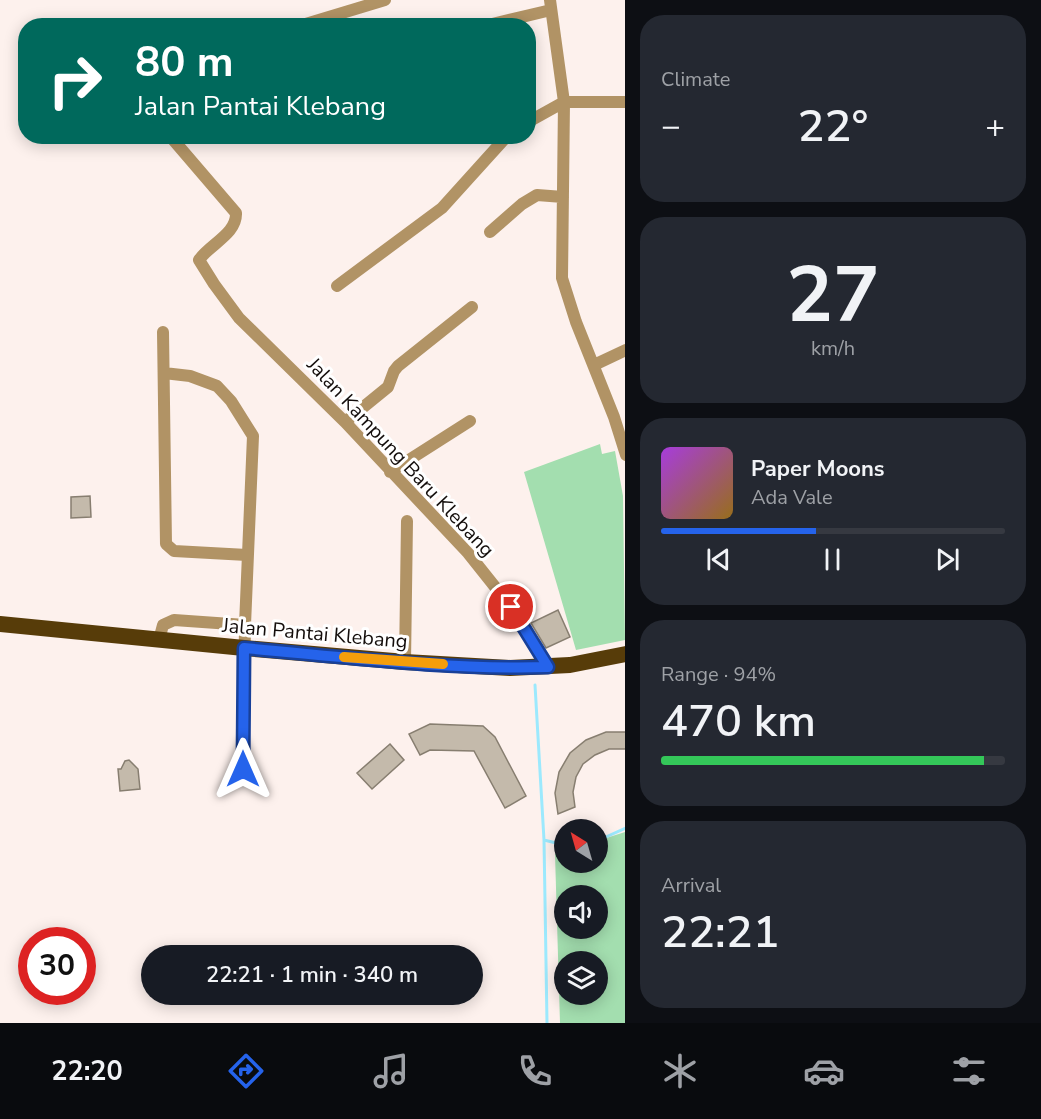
<!DOCTYPE html>
<html lang="en">
<head>
<meta charset="utf-8">
<style>
	:root { --surface:#171b24; --page:#242831; --text:#f1f3f6; --muted:#9ea1a6; --line:#363941; --accent:#2563eb }
	body { margin:0; font-family:"Nunito Sans",sans-serif; background:var(--page); color:var(--text); height:100vh; display:flex; flex-direction:column; font-size:22px; white-space:nowrap }
	* { box-sizing:border-box; margin:0 }
	p { font-size:20px; color:var(--muted) }
	.icon { flex:none; width:33px; height:33px; fill:none; stroke:currentColor; stroke-width:2; stroke-linecap:round; stroke-linejoin:round }
	.map { position:relative; flex:1; overflow:hidden }
	.details { display:flex; flex-direction:column; gap:15px; padding:15px; background:#0d0f14; width:416px }
	.details>* { flex:none }
	.hud { position:absolute; left:18px; top:18px; width:518px; height:126px; border-radius:24px; box-shadow:0 3px 15px #0003; background:#00695c; color:#fff; overflow:hidden }
	.needle { width:39px; rotate:323deg }
	.buttons { position:absolute; left:554px; top:819px; display:grid; gap:12px }
	.buttons a { display:grid; place-items:center; width:54px; height:54px; border-radius:50%; background:var(--surface); box-shadow:0 3px 15px #0003; font-size:30px }
	.speed { position:absolute; left:18px; top:927px; display:flex; gap:12px; font-size:30px; font-weight:700; text-align:center }
	.speed>* { display:grid; place-content:center; width:78px; height:78px; border-radius:50%; background:var(--surface); box-shadow:0 3px 15px #0003; line-height:1 }
	.speed .limit { border:9px solid #d22; background:#fff; color:#111 }
	.pin { position:absolute; display:grid; place-items:center; width:51px; height:51px; color:#fff; margin:-26px; border:3px solid #fff; border-radius:50%; box-shadow:0 2px 6px #0007 }
	.me { position:absolute; width:66px; margin:-33px; rotate:0deg; stroke-linejoin:round; filter:drop-shadow(0 0 4px #0008) }
	.turn { display:flex; align-items:center; gap:21px; height:126px; padding:0 18px; font-size:27px }
	.turn .icon { width:78px; height:78px; stroke-width:2.5 }
	.turn b { display:block; font-size:42px; line-height:51px }
	.big { font-size:45px; font-weight:600; line-height:1.1 }
	.details .card { flex:1; display:flex; flex-direction:column; justify-content:center; gap:9px; min-width:0; padding:0 21px; border-radius:24px; background:var(--page) }
	.details .dial { align-items:center; gap:0 }
	.dial b { font-size:78px; line-height:1 }
	.song { display:flex; align-items:center; gap:18px }
	.cover { width:72px; height:72px; border-radius:9px; background:linear-gradient(135deg,hsl(280 70% 55%),hsl(40 70% 35%)) }
	.played { height:6px; border-radius:3px; background:linear-gradient(90deg,var(--accent) 45%,var(--line) 45%) }
	.keys { display:flex; justify-content:space-around; direction:ltr }
	.heat { display:flex; justify-content:space-between; align-items:center; font-size:33px; direction:ltr }
	.charge { height:9px; border-radius:4px; background:linear-gradient(90deg,#34c759 94%,var(--line) 0) }
	.trip { position:absolute; left:141px; top:945px; width:342px; height:60px; border-radius:30px; background:var(--surface); box-shadow:0 3px 15px #0003; font-weight:600; line-height:60px; text-align:center }
	.dock { display:flex; height:96px; justify-content:space-around; align-items:center; background:#090b0e; color:var(--muted) }
	.dock .icon { width:42px; height:42px }
	.dock .selected { color:var(--accent) }
	.dock b { font-size:27px; color:var(--text) }
	main { display:flex; flex:1; min-height:0 }
	.map>svg:first-child { display:block }
	.green { fill:#a3deaf; fill-rule:evenodd }
	.lines { fill:none; stroke-linecap:round; stroke-linejoin:round }
	.stream { stroke:#9ce9fd; stroke-width:3 }
	.building { fill:#c4baab; stroke:#877e70; stroke-width:1.5 }
	.minor { stroke:#b19365; stroke-width:12 }
	.trunk { stroke:#573c09; stroke-width:16 }
	.route-casing { stroke:#184099; stroke-width:15 }
	.route { stroke:#2563eb; stroke-width:10 }
	.slow { stroke:#f59e0b; stroke-width:10 }
	.labels { text-anchor:middle; stroke-width:6; stroke-linejoin:round; paint-order:stroke }
	.street-label { font-size:20px; fill:#130d0b; stroke:#fff }
</style>
</head>
<body>
<main>
<div class="map">
<svg width="626" height="1023" viewBox="0 0 626 1023">
	<rect width="100%" height="100%" fill="#fdf1ed"/>
	<path class="green" d="M600,444L602,454L615,451L623,496L625,640L576,650L524,472Z
		M625,832V1023H560L555,854L564,851V862H597V841ZM564,896H597V928H564ZM564,962H597V994H564Z"/>
	<g class="lines">
		<path class="stream" d="M535,685L544,840L547,1023
			M544,840L564,845
			M597,841L626,828"/>
	</g>
	<path class="building" d="M90,496L91,517L71,518V497Z
		M558,610L570,637L546,648L531,623Z
		M430,724L483,726L495,737L526,796L505,808L474,751L430,750L420,755L409,734Z
		M606,732H626V749H609L595,755L583,764L576,777L573,792L575,807L558,814L555,793L559,772L570,753L586,740Z
		M390,744L404,760L372,789L357,773Z
		M129,760L138,769L140,789L120,791L118,769H121L125,761Z"/>
	<g class="lines">
		<path class="minor" d="M550,0L564,102L562,278L576,322L614,417L626,455
			M299,26L385,0
			M484,26L551,10
			M528,122L564,102H626
			M170,136L236,213C237,234 210,244 199,260L214,284L239,318L345,422L468,553L511,607L548,667
			M490,232L522,204L537,195L563,197
			M337,286L442,208L507,136
			M163,332L166,544L174,551L247,555
			M594,365L626,350
			M164,373L190,376L217,386L231,401L253,436L245,625L243,769
			M345,422L388,387L394,371L398,366L472,307
			M390,472L470,421
			M159,640L163,625L174,620L245,625
			M405,662L407,521"/>
		<path class="trunk" d="M0,624L244,648L405,662L510,668L570,665L626,654"/>
	</g>
	<g class="lines">
		<defs>
			<path id="route" d="M243,769L244,648C345,657 447,670 548,667L511,607"/>
		</defs>
		<use href="#route" class="route-casing"/>
		<use href="#route" class="route"/>
		<path class="slow" d="M344,657L443,664"/>
	</g>
	<g class="labels">
		<g class="street-label">
			<text transform="translate(401 457) rotate(47)" y="7">Jalan Kampung Baru Klebang</text>
			<text transform="translate(315 633) rotate(5)" y="7">Jalan Pantai Klebang</text>
		</g>
	</g>
</svg>
<div class="buttons">
<a><svg class="needle" viewBox="-14 -14 28 28"><path d="M0-13l5 13h-10z" fill="#e53935"/><path d="M0 13l5-13h-10z" fill="#9ea1a6"/></svg></a>
<a><svg class="icon" aria-label="sound" viewBox="0 0 24 24"><path d="M4 9h4l5-4v14l-5-4H4zM17 9q2 3 0 6"/></svg></a>
<a><svg class="icon" aria-label="layers" viewBox="0 0 24 24"><path d="M12 4l9 5-9 5-9-5zM3 14l9 5 9-5"/></svg></a>
</div>
<div class="speed"><div class="limit">30</div></div>
<div class="pin" style="left:511px;top:607px;background:#d93025"><svg class="icon" aria-label="arrive" viewBox="0 0 24 24"><path d="M6 21V4h12l-3 4 3 4H6"/></svg></div>
<svg class="me" style="left:243px;top:769px" viewBox="-20 -20 40 40"><path d="M0-17L14 15 0 8-14 15z" fill="#2563eb" stroke="#fff" stroke-width="4"/></svg>
<div class="trip">22:21 · 1 min · 340 m</div>
<div class="hud">
<div class="turn"><svg class="icon" aria-label="right" viewBox="0 0 24 24"><path d="M7 20v-9h11M14 6l5 5-5 5"/></svg><div><b>80 m</b>Jalan Pantai Klebang</div></div>
</div>
</div>
<section class="details">
<div class="card"><p>Climate</p>
<div class="heat"><a>−</a><b class="big">22°</b><a>+</a></div>
</div>
<div class="card dial"><b>27</b><p>km/h</p></div>
<div class="card">
<div class="song"><i class="cover"></i><div><b>Paper Moons</b><p>Ada Vale</p></div></div>
<div class="played"></div>
<div class="keys"><svg class="icon" aria-label="previous" viewBox="0 0 24 24"><path d="M18 5L8 12l10 7zM5 5v14"/></svg><svg class="icon" aria-label="pause" viewBox="0 0 24 24"><path d="M8 5v14M16 5v14"/></svg><svg class="icon" aria-label="next" viewBox="0 0 24 24"><path d="M6 5l10 7-10 7zM19 5v14"/></svg></div>
</div>
<div class="card"><p>Range · 94%</p><b class="big">470 km</b><div class="charge"></div></div>
<div class="card"><p>Arrival</p><b class="big">22:21</b></div>
</section>
</main>
<nav class="dock">
<b>22:20</b>
<svg class="icon selected" aria-label="directions" viewBox="0 0 24 24"><path d="M12 3l9 9-9 9-9-9zM9 14v-3h6M13 9l2 2-2 2"/></svg>
<svg class="icon" aria-label="music" viewBox="0 0 24 24"><path d="M9 18V5l10-2v13"/><circle cx="6" cy="18" r="3"/><circle cx="16" cy="16" r="3"/></svg>
<svg class="icon" aria-label="phone" viewBox="0 0 24 24"><path d="M5 4h4l2 5-3 2q2 4 5 5l2-3 5 2v4C11 20 4 13 5 4z"/></svg>
<svg class="icon" aria-label="climate" viewBox="0 0 24 24"><path d="M12 3v18M4 7l16 10M4 17L20 7"/></svg>
<svg class="icon" aria-label="car" viewBox="0 0 24 24"><path d="M5 17H2v-5l4-1 3-4h7l3 4 3 1v5h-3M9 17h6M6 11h13"/><circle cx="7" cy="17" r="2"/><circle cx="17" cy="17" r="2"/></svg>
<svg class="icon" aria-label="filters" viewBox="0 0 24 24"><path d="M4 7h16M4 17h16"/><circle cx="9" cy="7" r="2"/><circle cx="15" cy="17" r="2"/></svg>
</nav>
</body>
</html>
